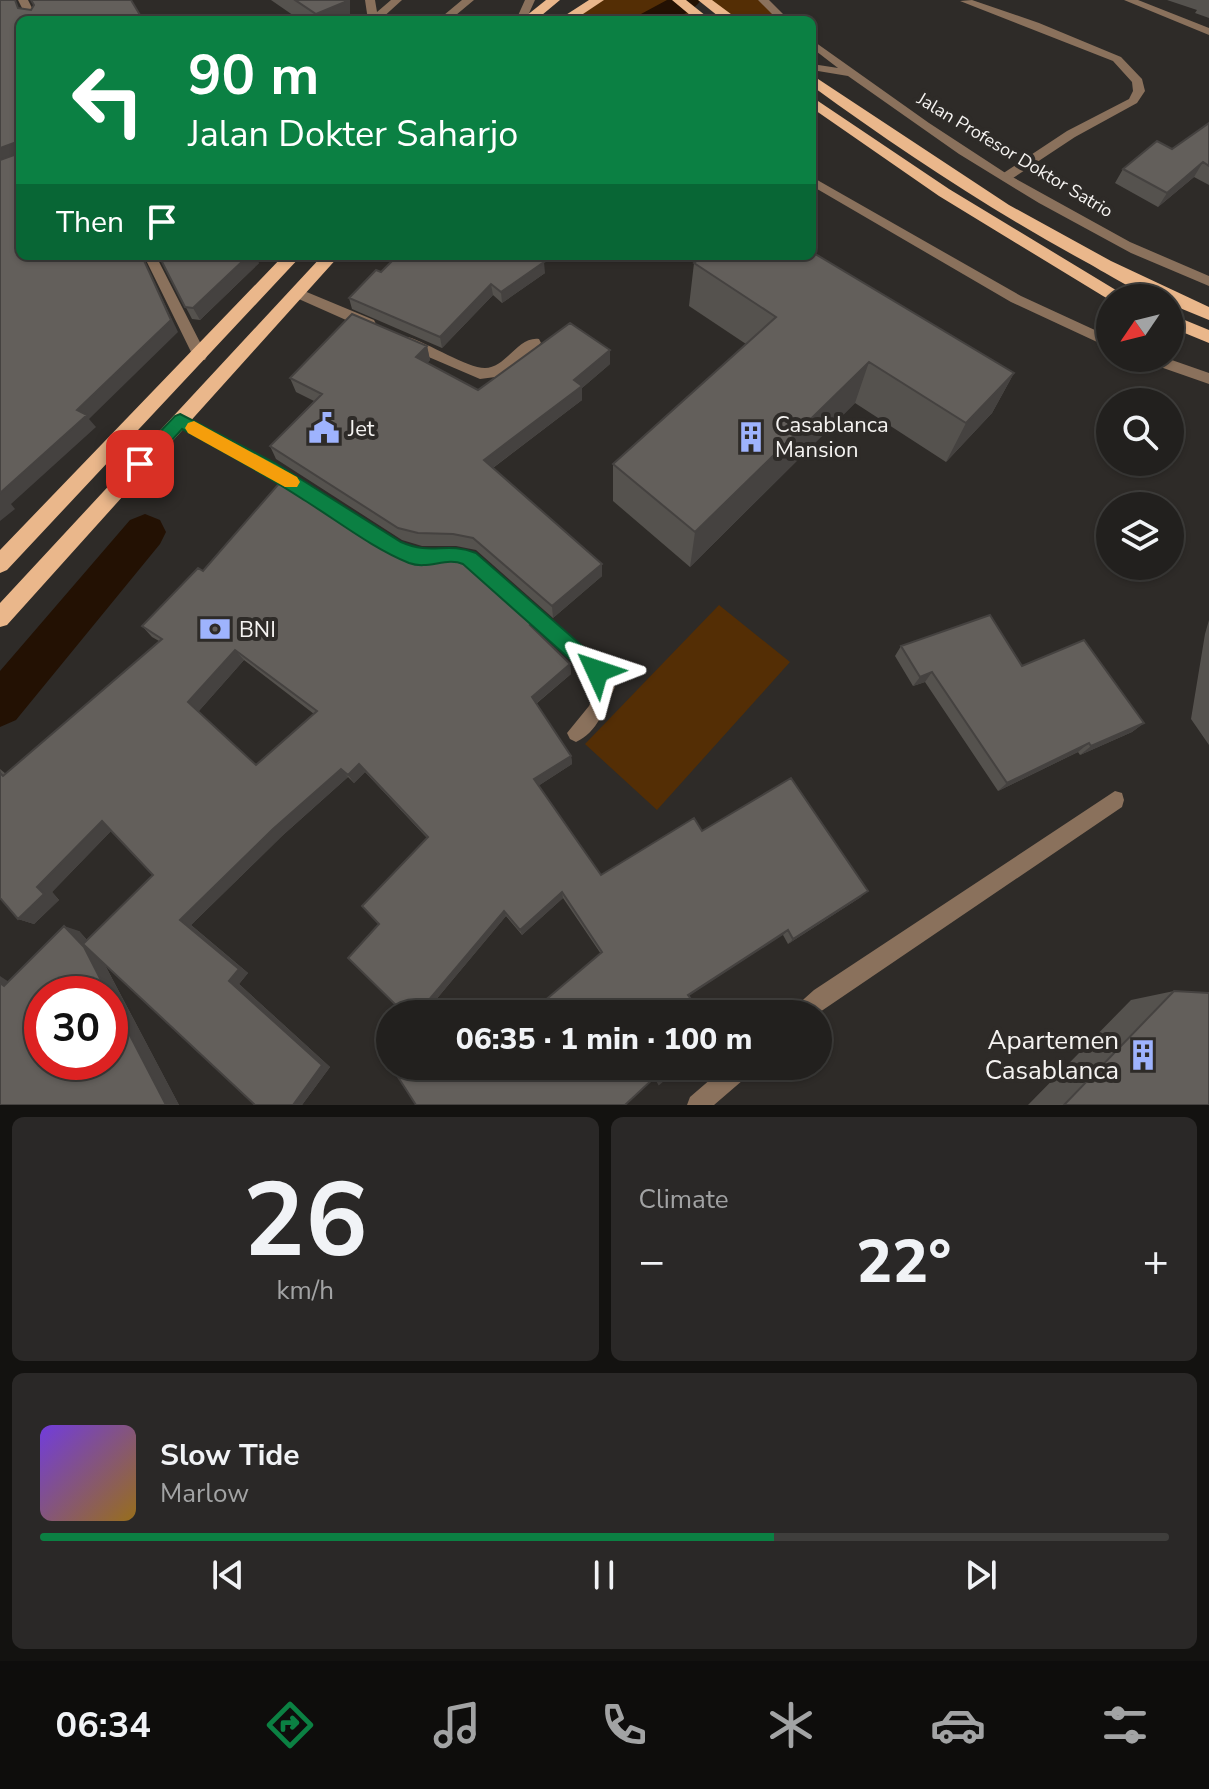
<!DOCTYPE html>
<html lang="en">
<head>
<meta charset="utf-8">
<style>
	:root { --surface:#22201e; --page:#2a2827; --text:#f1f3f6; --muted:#a2a3a4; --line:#3f3e3c; --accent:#0b8043 }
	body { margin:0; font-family:"Nunito Sans",sans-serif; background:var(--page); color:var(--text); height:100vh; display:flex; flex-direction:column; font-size:30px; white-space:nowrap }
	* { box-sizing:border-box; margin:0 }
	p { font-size:26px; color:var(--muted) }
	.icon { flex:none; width:44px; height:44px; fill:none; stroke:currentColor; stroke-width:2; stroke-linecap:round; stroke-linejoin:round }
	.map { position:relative; height:1105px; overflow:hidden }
	.drawer { display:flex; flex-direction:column; gap:12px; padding:12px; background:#131210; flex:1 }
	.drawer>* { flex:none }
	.hud { position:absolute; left:16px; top:16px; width:800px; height:244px; border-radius:12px; box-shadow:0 2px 6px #0004,0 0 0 2px var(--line); background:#0b8043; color:#fff; overflow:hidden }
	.needle { width:52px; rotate:235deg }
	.controls { position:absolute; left:1096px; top:284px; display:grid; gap:16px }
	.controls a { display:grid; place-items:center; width:88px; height:88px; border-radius:50%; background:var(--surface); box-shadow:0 2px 6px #0004,0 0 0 2px var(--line); font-size:40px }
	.speed { position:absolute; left:24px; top:976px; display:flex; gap:16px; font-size:40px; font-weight:700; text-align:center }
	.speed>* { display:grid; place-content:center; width:104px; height:104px; border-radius:50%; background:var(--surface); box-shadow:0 2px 6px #0004,0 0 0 2px var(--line); line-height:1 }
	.speed .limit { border:12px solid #d22; background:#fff; color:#111 }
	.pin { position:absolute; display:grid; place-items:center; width:68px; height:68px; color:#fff; margin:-34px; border-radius:16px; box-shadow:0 4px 12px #0006 }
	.me { position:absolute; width:88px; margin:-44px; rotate:312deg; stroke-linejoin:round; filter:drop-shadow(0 0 6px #0008) }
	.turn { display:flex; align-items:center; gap:28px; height:168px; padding:0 40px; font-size:36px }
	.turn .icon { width:104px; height:104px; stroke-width:2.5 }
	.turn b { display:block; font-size:56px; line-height:68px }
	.then { display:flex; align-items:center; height:76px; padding:0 40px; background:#0003; gap:16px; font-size:30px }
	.big { font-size:60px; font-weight:800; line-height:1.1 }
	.drawer .card { flex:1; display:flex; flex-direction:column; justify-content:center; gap:12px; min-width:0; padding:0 28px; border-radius:12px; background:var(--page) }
	.drawer .dial { align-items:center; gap:0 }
	.dial b { font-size:104px; line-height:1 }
	.song { display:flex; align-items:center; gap:24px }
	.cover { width:96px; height:96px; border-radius:12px; background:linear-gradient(135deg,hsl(260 70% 55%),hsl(40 70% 35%)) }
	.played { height:8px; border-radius:4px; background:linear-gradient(90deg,var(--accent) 65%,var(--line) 65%) }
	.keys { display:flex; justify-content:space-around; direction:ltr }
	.heat { display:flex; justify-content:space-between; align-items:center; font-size:44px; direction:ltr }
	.drawer .tiles { flex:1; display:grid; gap:12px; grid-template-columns:1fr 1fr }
	.card:last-child { grid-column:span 2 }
	.trip { position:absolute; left:376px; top:1000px; width:456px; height:80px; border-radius:40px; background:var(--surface); box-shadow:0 2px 6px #0004,0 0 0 2px var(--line); font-weight:800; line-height:80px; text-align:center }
	.tab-bar { display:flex; height:128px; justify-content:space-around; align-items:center; background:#0e0d0c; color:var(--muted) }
	.tab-bar .icon { width:56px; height:56px }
	.tab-bar .active { color:var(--accent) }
	.tab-bar b { font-size:36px; color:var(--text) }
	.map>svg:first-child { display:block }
	.green { fill:#542e05 }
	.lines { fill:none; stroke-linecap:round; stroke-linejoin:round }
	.canal { fill:#231103; fill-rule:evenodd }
	.service { fill:#8a715c; fill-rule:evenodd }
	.minor { fill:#8a715c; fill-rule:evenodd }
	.tertiary { fill:#8a715c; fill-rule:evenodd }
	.primary { fill:#eab78b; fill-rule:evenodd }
	.wall { fill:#55524e; fill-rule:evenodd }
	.shaded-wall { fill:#454240 }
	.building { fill:#635f5b; stroke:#454240; stroke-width:2; fill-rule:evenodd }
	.route { fill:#0b8043; stroke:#07532c; stroke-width:2 }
	.slow { fill:#f59e0b }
	.labels { text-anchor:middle; stroke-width:8; stroke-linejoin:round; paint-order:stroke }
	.far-street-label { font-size:18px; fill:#f5f3f1; stroke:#2e2b28 }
	.poi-label { font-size:22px; fill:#f5f3f1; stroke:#2e2b28; text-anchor:start }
	.near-poi-label { font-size:26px; fill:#f5f3f1; stroke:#2e2b28; text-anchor:end }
</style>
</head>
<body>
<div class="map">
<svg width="1209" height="1105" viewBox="0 0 1209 1105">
	<rect width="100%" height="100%" fill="#2e2b28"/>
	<path class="green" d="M598,0H678L704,20H565Z
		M709,0H763L784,20H735Z
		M719,605L790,662L657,810L585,744Z"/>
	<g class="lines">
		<path class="canal" d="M667,0H701C686,21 660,20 637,20L641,14Z
			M145,514L160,520L166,532L160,544L16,720L0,727V671L130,520Z"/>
		<path class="service" d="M365,0H375L377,12L391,0H402L380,20H368Z
			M462,0H474L450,20H438Z
			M972,0L1039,23L1121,57L1142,79L1145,91L1137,103L1075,137L1010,180H1002V174L1067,131L1129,99L1133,91L1132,82L1113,61L960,1Z
			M297,288L374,320L376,324L374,328H364L292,296V290Z
			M408,337C428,343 467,368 485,368C506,368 518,336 539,339L541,343L503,376L480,379L403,346L401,342L403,338Z"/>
		<path class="minor" d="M18,0H28L38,20H28Z
			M144,256H156L207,356L205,360H195Z
			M180,415L274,464L401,543C431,556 447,543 475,553L603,665L615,687C606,707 597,733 576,742L570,739L567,733L589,706L597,688L591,677L464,563L422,564L389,553L264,472L175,425L173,421Z
			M1115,791L1122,793L1124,800L1122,807L817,1014H792L795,1007L814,990Z
			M726,1066H753L750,1074L714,1105H687L690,1097Z"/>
		<path class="tertiary" d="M525,0H535L526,20H516Z
			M758,0H769L789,20H778Z
			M1124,0H1138L1209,28V35Z
			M812,40L929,123L1007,174L1130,242L1209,276V286L1131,253L1039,203L959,154L848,76L812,70V64L838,68L812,48Z
			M812,177L1021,296L1110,337V348L1011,302L812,186Z
			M1144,358H1166L1209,373V384L1146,362Z"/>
		<path class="primary" d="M546,0H560L536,20H521Z
			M589,0H604L574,20H558Z
			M672,0H686L711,20H696Z
			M698,0H712L739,20H723Z
			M812,75L1009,205L1111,261L1209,307V320L1170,304V298C1142,298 1110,275 1086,262C990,210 900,150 812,86Z
			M812,97L949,189L1129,298L1110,300L1103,296L939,196L812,108Z
			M283,256H301L7,570L0,573V550Z
			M322,256H339L7,625L0,627V603Z
			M1170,314L1209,330V343L1170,327Z"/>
	</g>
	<path class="wall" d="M271,0H350V20H300Z
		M1167,0H1209V18L1195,13L1197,10Z
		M1209,123V185L1194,177L1158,207L1115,183L1123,169L1172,149Z
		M159,256L259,263L200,320L192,319Z
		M694,263L1014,373L992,413L946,462L855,403L690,567L613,501V464L746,344L689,306Z
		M381,272L545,273L502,303L493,295L442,348L352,309L349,298Z
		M427,346L430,360L427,363L478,390L610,364L582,388V400L493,468L602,576L553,618L476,550L456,546H422L402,540L276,459L270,446L314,401L296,392L290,378Z
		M383,544L535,621L536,630L570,664L571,674L536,704L571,756L572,764L538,786L601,875L702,831L861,897L788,944L783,935L601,954L563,898L522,935L506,916L424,1014H405L379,924L427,838L365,772L354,783L348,777L282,836L191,925L248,973L239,984L330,1067L302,1105H255L105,965L179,1105H0L9,982L79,931L87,940L153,875L111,831L52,892L59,900L34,924L18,919L0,769L6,774L159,641L152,637L142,626L203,571ZM244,660L314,714L256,765L198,712Z
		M1209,620V745L1191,719L1205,634Z
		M901,646L1022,666L1144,723L1132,732L1080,755L1078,752L998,791L925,682L913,686L895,656Z
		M1174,991L1209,1105H1028L1131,1000Z"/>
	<path class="shaded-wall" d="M345,0H350V20H318L316,14Z
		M14,143L20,154L0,163V148Z
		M1203,162L1194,177L1158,207L1167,193Z
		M142,256L178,332L89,419L96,427L11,504L15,509L0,521V493L77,410Z
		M248,256H256L259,263L200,320L193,308Z
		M544,262L545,273L502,303L501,292Z
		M491,284L493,295L442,348L440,337Z
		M427,346L430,360L419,371L416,357Z
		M610,350V364L582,388V400L486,473L484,460L574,380Z
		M869,362L855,403L690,567L695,532Z
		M1014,373L992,413L946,462L966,423Z
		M602,564V576L553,618L552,606Z
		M235,650L244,660L198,712L188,702Z
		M570,664L571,674L533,706L532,697Z
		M932,672L925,682L913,686L920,677Z
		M1144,723L1132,732L1080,755L1091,746Z
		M1089,743L1078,752L998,791L1007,783Z
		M571,756L572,764L535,788L534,779Z
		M359,764L365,772L354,783L348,775Z
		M341,769L348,777L282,836L191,925L248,973L239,984L330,1067L302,1105H293L229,981L180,920L273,829Z
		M102,821L114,828L52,892L59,900L34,924L18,919L37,887Z
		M868,891L861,897L788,944L793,939Z
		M562,892L563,898L522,935L520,930Z
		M504,911L506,916L424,1014H417Z
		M64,926L79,931L98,952L179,1105H166L110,997V994H108Z
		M788,930L783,935L686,998L688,995Z
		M0,976L21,990L4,986L0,983Z"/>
	<path class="building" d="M0,0H15L18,8L31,10L34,5L31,0H131L143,20L154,16L156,20H20V256H142L171,320L77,410L87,415L0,493V160L14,155V143L0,148Z
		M295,0H345V2L316,14Z
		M1209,123V166L1203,162L1167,193L1123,169L1157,141L1172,149Z
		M812,252L1014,373L966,423L869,362L695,532L613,464L776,317L694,263L703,256H812Z
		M159,256H248L193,308L185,307Z
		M397,256H535L544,262L501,292L491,284L440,337L349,298L376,270L381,272Z
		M352,314L427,346L416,357L478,390L570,323L610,350L574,380L582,386L484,460L602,564L552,606L473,538L453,534L418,533L398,528L270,446L322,394L290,378Z
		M283,479L383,544L418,555L460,554L535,621L530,625L570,664L532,697L571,756L534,779L601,875L694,818L702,831L791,778L868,891L793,939L788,930L688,995L702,1014H529L602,952L562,892L520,930L504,911L417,1014H405L348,958L379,924L362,906L428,837L359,764L348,775L341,769L273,829L180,920L239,969L229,981L322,1065L293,1105H255L83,944L153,875L102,821L37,887L44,894L18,919L0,898V773L3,776L162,639L142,626L198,568L203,571ZM235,650L317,711L256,765L188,702Z
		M990,615L1022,666L1084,640L1144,723L1091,746L1089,743L1007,783L932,672L920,677L901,646Z
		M64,926L84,947L108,994H42V1062H110V997L166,1105H0V983L4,986Z
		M1174,991L1209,993V1105H1064Z
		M405,1066H680L659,1084L655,1077L625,1105H416L396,1074Z"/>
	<path class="route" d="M180,414L275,463L401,542C433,556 445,541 476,553L604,665L607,671L604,677L597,680L590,677L463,564C446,557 428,570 409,563C372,548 338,521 304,500C265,474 224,452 182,429L146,469H134L132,464L134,459L175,416Z"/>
	<path class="slow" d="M194,421L297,477L300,482L297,487H285L188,433L185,428L188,423Z"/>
	<defs>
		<symbol id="civic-bare" viewBox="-9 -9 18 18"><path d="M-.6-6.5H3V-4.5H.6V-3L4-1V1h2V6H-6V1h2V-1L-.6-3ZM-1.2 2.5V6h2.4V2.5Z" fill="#9eb3fd" stroke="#2e2b28" stroke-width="2.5" paint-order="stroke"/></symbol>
		<symbol id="building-bare" viewBox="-9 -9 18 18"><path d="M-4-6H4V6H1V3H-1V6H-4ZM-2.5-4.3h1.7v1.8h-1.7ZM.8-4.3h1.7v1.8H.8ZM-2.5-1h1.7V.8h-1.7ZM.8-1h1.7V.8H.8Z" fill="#9eb3fd" stroke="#2e2b28" stroke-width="2.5" paint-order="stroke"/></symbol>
		<symbol id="bank-bare" viewBox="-9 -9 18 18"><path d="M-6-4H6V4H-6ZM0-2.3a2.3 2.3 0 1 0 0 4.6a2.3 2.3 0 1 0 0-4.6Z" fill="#9eb3fd" stroke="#2e2b28" stroke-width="2.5" paint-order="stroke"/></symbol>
	</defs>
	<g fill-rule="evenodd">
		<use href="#civic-bare" x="302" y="406" width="44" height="44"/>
		<use href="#building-bare" x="729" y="415" width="44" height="44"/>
		<use href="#bank-bare" x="193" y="607" width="44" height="44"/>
		<use href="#building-bare" x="1121" y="1033" width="44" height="44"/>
	</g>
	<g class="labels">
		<g class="far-street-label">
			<text transform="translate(1015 155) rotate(31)" y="6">Jalan Profesor Doktor Satrio</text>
		</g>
		<g class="poi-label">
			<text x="775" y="432">Casablanca<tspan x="775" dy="25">Mansion</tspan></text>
			<text x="348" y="436">Jet</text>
			<text x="239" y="637">BNI</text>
		</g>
		<g class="near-poi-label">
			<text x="1119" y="1049">Apartemen<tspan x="1119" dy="30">Casablanca</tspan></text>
		</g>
	</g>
</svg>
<div class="controls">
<a><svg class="needle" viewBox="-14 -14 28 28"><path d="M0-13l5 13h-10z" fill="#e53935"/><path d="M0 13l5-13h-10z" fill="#a2a3a4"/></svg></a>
<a><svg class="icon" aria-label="search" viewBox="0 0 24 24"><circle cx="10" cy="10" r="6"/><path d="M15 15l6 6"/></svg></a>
<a><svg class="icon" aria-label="layers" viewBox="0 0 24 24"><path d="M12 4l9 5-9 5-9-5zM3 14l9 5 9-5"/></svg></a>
</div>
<div class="speed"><div class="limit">30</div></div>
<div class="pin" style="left:140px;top:464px;background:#d93025"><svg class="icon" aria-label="arrive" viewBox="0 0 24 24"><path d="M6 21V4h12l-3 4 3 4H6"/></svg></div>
<svg class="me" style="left:597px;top:671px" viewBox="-20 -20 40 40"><path d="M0-17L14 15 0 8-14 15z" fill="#0b8043" stroke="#fff" stroke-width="4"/></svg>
<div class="trip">06:35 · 1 min · 100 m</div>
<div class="hud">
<div class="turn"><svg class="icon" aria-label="left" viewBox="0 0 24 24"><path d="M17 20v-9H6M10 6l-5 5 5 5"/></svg><div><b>90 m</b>Jalan Dokter Saharjo</div></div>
<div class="then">Then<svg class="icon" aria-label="arrive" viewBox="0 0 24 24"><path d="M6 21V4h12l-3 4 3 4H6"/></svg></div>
</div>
</div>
<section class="drawer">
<div class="tiles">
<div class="card dial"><b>26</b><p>km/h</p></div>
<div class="card"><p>Climate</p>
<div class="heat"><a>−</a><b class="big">22°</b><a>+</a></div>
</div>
<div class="card">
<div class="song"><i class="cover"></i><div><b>Slow Tide</b><p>Marlow</p></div></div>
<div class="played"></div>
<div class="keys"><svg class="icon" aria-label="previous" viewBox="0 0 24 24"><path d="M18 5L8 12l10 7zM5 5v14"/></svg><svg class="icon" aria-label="pause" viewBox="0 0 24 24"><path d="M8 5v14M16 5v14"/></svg><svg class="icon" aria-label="next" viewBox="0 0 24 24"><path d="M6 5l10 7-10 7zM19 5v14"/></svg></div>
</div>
</div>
</section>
<nav class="tab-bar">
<b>06:34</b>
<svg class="icon active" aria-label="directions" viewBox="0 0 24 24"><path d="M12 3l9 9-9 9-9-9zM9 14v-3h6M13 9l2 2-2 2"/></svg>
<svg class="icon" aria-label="music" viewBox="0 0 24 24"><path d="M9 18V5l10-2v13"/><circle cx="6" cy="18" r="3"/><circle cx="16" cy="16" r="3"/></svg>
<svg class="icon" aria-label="phone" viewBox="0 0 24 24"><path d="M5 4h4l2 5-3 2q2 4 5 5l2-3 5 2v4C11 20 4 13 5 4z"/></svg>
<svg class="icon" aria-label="climate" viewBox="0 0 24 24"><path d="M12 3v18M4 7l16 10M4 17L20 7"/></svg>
<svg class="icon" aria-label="car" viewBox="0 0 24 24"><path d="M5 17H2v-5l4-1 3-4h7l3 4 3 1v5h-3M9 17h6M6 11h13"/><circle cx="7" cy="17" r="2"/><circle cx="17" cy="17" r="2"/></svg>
<svg class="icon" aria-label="filters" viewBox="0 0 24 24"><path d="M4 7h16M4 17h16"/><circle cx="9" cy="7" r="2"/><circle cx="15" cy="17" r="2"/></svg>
</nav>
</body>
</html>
